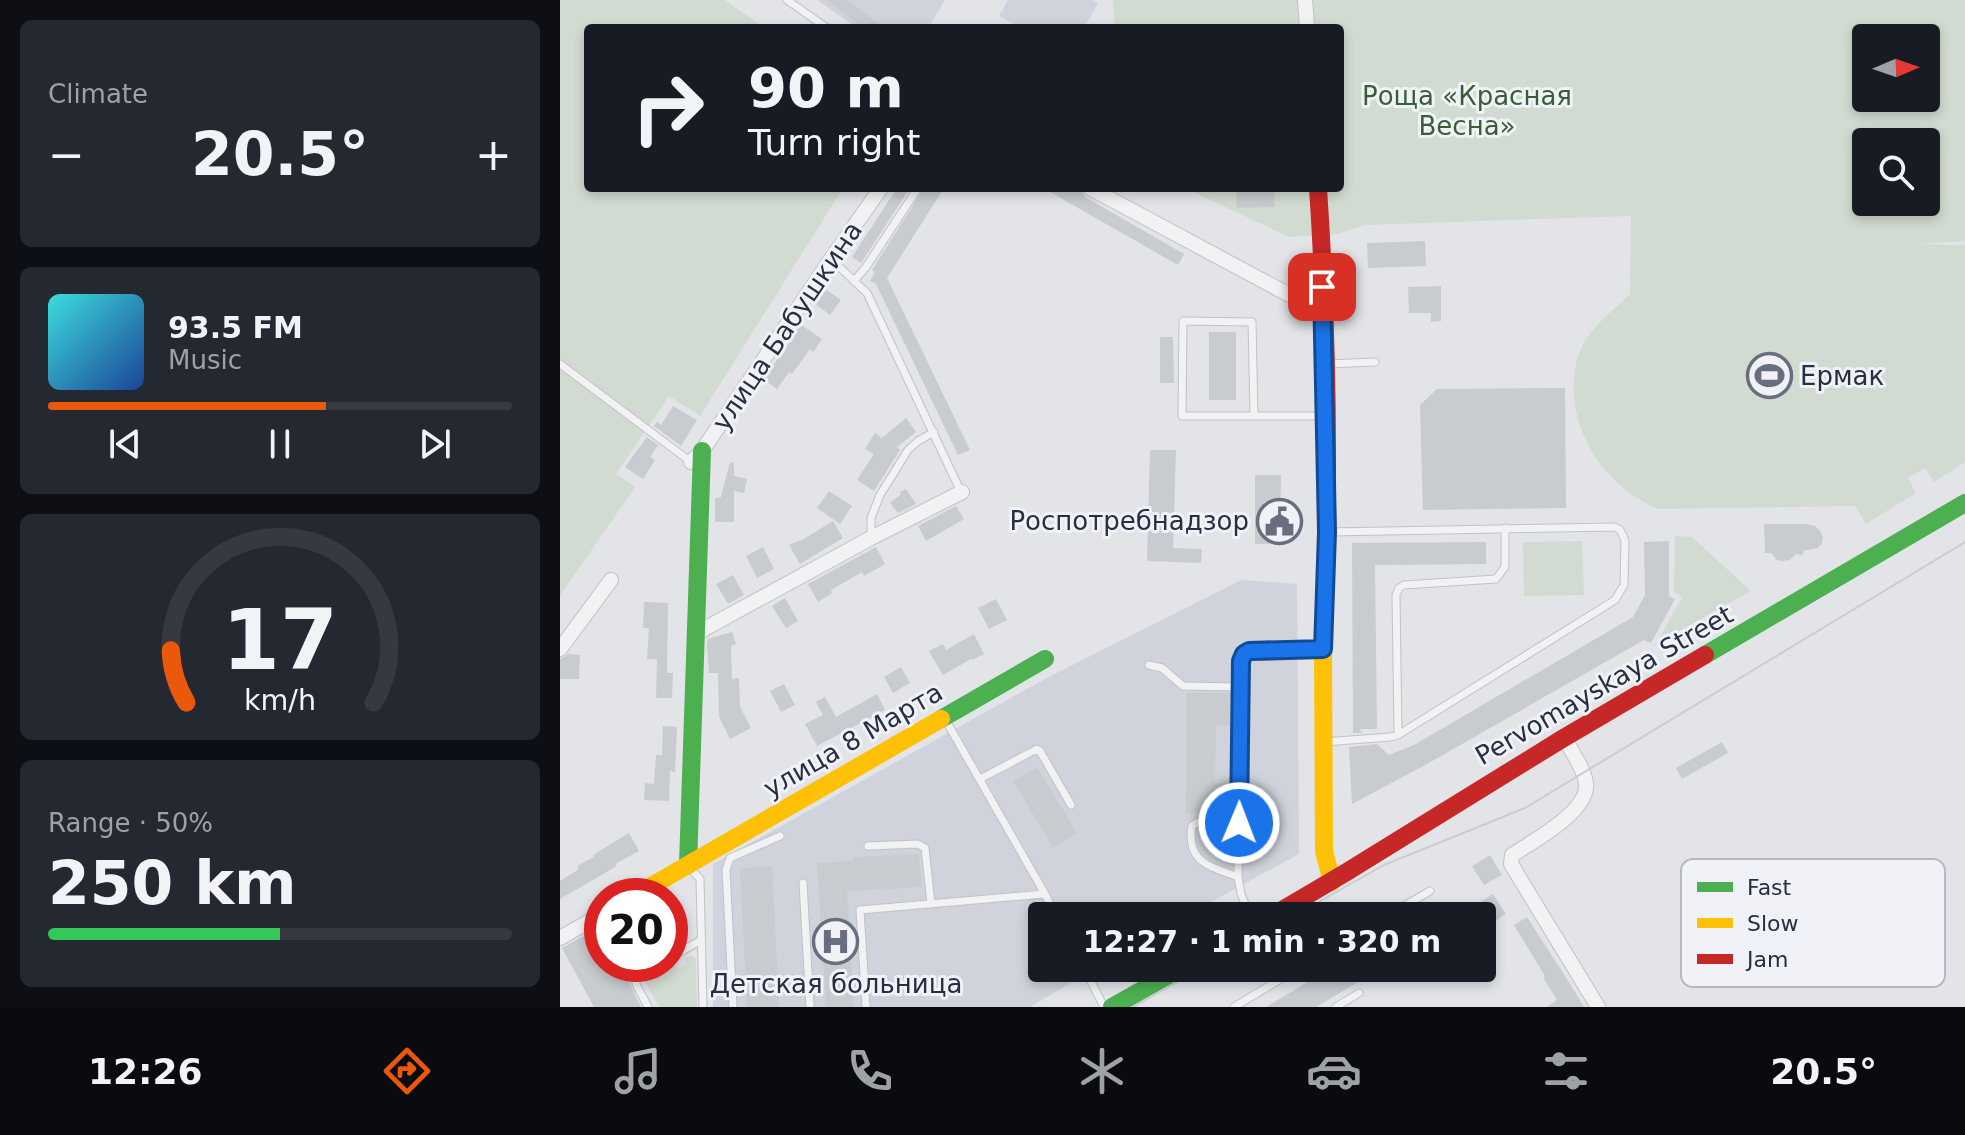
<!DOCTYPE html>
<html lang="en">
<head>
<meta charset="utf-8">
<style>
	:root { --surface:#171b24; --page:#242831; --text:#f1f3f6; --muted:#9ea1a6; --line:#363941; --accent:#ea580c }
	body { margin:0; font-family:"DejaVu Sans",sans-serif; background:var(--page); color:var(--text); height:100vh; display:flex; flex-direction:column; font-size:30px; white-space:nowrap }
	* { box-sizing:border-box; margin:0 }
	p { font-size:26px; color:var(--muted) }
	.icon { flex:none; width:44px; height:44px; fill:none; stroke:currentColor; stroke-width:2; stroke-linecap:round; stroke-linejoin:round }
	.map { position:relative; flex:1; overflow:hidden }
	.details { display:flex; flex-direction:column; gap:20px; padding:20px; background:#0d0f14; width:560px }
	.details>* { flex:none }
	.hud { position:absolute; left:24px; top:24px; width:760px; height:168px; border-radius:8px; box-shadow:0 4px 12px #0003; background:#171b24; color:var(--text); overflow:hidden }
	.needle { width:52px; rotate:88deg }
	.controls { position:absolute; left:1292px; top:24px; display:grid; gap:16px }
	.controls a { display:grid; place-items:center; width:88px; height:88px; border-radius:8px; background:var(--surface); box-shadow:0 4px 12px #0003; font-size:40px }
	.speed { position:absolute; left:24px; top:878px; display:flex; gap:16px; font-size:40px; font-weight:700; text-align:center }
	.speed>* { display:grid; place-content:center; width:104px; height:104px; border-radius:50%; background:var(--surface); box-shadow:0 4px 12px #0003; line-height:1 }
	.speed .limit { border:12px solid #d22; background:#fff; color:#111 }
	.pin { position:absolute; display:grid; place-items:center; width:68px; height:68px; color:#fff; margin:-34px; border-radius:16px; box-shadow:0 4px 12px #0006 }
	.me { position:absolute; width:88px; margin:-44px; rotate:1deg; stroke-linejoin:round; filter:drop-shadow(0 0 6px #0008) }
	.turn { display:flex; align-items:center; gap:28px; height:168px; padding:0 32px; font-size:36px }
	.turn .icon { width:104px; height:104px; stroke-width:2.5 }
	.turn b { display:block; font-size:56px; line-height:68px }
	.big { font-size:60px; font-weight:600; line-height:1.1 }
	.details .card { flex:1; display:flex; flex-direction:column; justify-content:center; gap:12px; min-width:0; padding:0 28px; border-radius:12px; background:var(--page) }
	.details .dial { align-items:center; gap:0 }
	.dial svg { height:208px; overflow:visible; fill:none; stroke:var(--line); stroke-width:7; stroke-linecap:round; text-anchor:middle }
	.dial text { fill:var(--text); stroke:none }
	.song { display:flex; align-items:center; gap:24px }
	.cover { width:96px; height:96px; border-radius:12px; background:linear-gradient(135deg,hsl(180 70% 55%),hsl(220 70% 35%)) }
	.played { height:8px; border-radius:4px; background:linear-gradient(90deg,var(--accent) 60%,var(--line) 60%) }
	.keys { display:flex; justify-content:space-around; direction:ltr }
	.heat { display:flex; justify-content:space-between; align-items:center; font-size:44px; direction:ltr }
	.charge { height:12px; border-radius:6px; background:linear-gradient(90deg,#34c759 50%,var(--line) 0) }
	.trip { position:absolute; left:468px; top:902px; width:468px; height:80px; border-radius:8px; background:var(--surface); box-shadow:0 4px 12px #0003; font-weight:600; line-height:80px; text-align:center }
	.menu { display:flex; height:128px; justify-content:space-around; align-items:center; background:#090b0e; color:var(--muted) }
	.menu .icon { width:56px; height:56px }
	.menu .on { color:var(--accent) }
	.menu b { font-size:36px; color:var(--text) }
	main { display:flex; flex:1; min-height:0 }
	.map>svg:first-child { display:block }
	.built { fill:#d0d3db }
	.green { fill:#d2dbd2; fill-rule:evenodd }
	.building { fill:#c8cbcf }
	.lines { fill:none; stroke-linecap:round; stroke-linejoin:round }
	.lane-casing { stroke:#c0c2c6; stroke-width:9 }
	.street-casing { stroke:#c0c2c6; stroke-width:16 }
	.lane { stroke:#f2f2f4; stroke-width:7 }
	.street { stroke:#f2f2f4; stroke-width:14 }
	.fast { stroke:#4caf50; stroke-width:18 }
	.slow { stroke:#ffc107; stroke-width:18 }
	.jam { stroke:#c62828; stroke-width:18 }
	.tram { stroke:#cbcccf; stroke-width:2 }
	.route-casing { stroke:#114b97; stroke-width:20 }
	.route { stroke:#1a73e8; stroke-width:14 }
	.labels { text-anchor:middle; stroke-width:6; stroke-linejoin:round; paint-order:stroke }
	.park-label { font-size:26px; fill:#385f34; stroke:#f0f2f7 }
	.street-label { font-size:26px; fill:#272f43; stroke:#f0f2f7 }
	.poi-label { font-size:26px; fill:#272f43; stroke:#f0f2f7; text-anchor:start }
	.key { fill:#f0f2f7; stroke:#b4b8c1; stroke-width:2 }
	.key-label { font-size:22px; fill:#272f43 }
</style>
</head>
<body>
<main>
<section class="details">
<div class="card"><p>Climate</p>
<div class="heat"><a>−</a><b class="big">20.5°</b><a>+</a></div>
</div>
<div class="card">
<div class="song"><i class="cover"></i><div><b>93.5 FM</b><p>Music</p></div></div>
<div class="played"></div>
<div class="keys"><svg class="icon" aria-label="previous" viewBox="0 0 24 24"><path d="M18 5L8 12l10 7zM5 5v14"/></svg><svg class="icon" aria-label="pause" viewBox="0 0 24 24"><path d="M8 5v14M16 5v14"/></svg><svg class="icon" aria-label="next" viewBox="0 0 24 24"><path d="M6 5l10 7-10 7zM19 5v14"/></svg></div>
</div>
<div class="card dial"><svg viewBox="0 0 100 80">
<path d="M14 69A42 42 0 1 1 86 69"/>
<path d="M14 69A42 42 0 0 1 8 49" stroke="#ea580c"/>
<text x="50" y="56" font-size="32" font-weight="700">17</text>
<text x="50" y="72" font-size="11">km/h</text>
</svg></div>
<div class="card"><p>Range · 50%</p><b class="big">250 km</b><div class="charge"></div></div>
</section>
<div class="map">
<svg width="1405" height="1007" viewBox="0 0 1405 1007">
	<rect width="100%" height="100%" fill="#e2e4e8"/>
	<path class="built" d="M257,0H385L368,28H297Z
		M448,0H533L538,3L524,28H461L439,16Z
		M681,580L737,584L739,854L625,916H482V968H536L470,1007H153V864L483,680Z"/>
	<path class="green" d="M0,0H165L204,28H28V188H283L140,416L109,396L56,474L75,487L0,596Z
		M553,0H1405V241L1356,244L1405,245V462L1374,482L1365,468L1348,478L1356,493L1306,524L1295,506L1098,509C1052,489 1019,448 1014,397C1013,380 1014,364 1021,349C1031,326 1053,311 1070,294L1071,216L804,225L778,234L729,237L625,188H780V28H555ZM1306,38H1366V98H1306ZM1306,142H1366V202H1306Z
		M1115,536L1132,537L1191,591L1096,644L1122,597L1114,591Z
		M1022,541L1024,595L964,596L963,542Z
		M131,956L136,958L137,1007H99L85,981L113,965L120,968L125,965V958Z"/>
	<path class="building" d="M266,0H287L325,28H304Z
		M337,188H350L301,263L292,257Z
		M364,188H384L327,278L410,450L398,455L316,284L310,281L315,272L312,270Z
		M483,188H520L525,197L624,254L618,265Z
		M676,188H714L715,207L677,208Z
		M865,241L866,266L808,268L807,243Z
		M881,286V321L871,322V313H849L848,287Z
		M264,288L281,300L270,315L254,303Z
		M240,324L262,339L253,352L250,349L232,374L229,372L217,389L203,379L233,338Z
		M649,332H676V400H649Z
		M600,337H613L614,383H600Z
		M1005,388L1006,508L863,510L860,405L877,389Z
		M113,406L137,420L121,446L94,426L97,422L101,425Z
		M346,418L356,432L337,447L340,450L314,491L297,480L314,454L305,449L315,433L322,438Z
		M87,437L98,445L90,457L95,460L83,479L65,467Z
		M590,450H616L613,548L642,549L641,563L587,561Z
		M170,462L174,463V476L187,479L184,493L174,491V522H155V498L161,497Z
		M695,475H721L720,544H695Z
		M346,489L356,504L338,513L330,503L341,494L340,492Z
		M269,491L292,506L280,524L257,508Z
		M396,506L404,519L366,541L358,526Z
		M273,521L283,538L240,564L229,545L244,539Z
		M1204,524H1246L1255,526L1260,531L1263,538L1262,543L1258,548L1243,551V555L1236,554L1230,560L1221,561L1217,560L1211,553H1205Z
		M1109,541V596L1115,599L1091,643L1084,640L867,764L792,804L789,747L817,744L829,755L854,745L1073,617L1085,595L1084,542Z
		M926,542V564L815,565L817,729H799L803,733H793L792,543Z
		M203,547L214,569L197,578L186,556Z
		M316,547L325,564L304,576L302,572L271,590L272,593L258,602L248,584Z
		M173,575L184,595L168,604L156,584Z
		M225,598L238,621L226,628L212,606Z
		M436,599L447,620L429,629L418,608Z
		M84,602L108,603L107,673H113L112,698H96L97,659H87L89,628H83Z
		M172,632L176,644L171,646L172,679L179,678L180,707L191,728L170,739L159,717L158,673H149L147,644L148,639Z
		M414,634L424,654L412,660L411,659L383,675L369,651L383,644L386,650Z
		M9,654L20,655L19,679H0V659Z
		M341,667L350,683L333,693L324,677Z
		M224,684L235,705L221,712L210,691Z
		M626,693H674V725H656L655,783H673L672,814L626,813Z
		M317,694L325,710L257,746L245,724L263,715L256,702L265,697L276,717Z
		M103,726L117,727L115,772L110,771L109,801L84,800L85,783L94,784L96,755H102Z
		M1162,742L1168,753L1122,779L1116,768Z
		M477,767L517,833L493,847L453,781Z
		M69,833L79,851L55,864L57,866L0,899V881L19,869L17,866L34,857L33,855Z
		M359,854L362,887L287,891L294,1007H266L257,863L293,861V857Z
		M930,855L942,875L924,885L912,866Z
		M212,866L219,1007H187L180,868Z
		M933,894L946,914L922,929V916H916L911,908Z
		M967,917L1010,984L1024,1007H987L997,1000L983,977L985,976L954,925Z
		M42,926V964H60L81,1007H34L2,948Z
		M771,968H822L756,1007H706Z"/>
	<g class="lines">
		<defs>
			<path id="lane" d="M227,0L267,28
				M271,259L307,293L401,492
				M294,281L306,267L358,188
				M0,364L131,462
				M767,364L815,362
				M694,415L692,322L623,321L622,416H764
				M311,538V518L320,495L348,450L358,441L374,432
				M589,665L602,668L623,686L681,687
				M385,719L485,894
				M838,735L836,595L839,588L844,585L936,579L945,567V528
				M764,742L830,737L838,735L1055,600L1064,585L1065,540L1060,530L1055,527L769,532
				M420,779L477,749L480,751L511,805
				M308,846L358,844L365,848L371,904
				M129,867L140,879L143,1007
				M678,877C649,866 626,862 632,826L643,819L679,823
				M243,883L250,1007
				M690,916L681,894L678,877L681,661L684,654L689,651L761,649
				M827,916L870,891
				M110,958L141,940
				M524,968L544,1007
				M88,1007L76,984V980L100,964
				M173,1007L166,870L170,858L220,836
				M306,1007L300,910L485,894L496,916
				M674,1007L739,968
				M776,1007L799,993"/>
			<path id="street" d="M745,0L747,28
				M530,188L763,313
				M131,462L142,451L271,259L321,188
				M135,634L311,538L402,492
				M0,649L51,580
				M1004,737C1011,751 1024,768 1026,783C1030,811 973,841 952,855L951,864L1038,1007
				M0,938L42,914"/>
		</defs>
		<use href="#lane" class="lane-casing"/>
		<use href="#street" class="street-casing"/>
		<use href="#lane" class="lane"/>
		<use href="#street" class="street"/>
		<path class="fast" d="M1145,655L1405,503
			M381,719L485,659
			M128,865L142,451
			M552,1007L621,968"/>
		<path class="slow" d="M765,594L763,649L764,851L772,882
			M74,896L381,719"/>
		<path class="jam" d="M758,188C767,321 769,460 765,594
			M712,916L785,873L1002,739L1145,655"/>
		<path class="tram" d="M734,916L824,865L965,808L1405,542
			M573,1007L642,968"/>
	</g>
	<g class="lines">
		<defs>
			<path id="route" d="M679,823L681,661L684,654L689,651L763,649L767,532L762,287"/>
		</defs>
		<use href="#route" class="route-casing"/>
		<use href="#route" class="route"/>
	</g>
	<defs>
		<symbol id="stadium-ring" viewBox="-11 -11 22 22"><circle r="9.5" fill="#f0f2f7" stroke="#686e7d" stroke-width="1.5"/><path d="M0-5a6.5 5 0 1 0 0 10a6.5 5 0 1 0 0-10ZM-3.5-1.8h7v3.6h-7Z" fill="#686e7d"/></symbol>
		<symbol id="civic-ring" viewBox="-11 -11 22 22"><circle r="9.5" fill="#f0f2f7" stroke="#686e7d" stroke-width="1.5"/><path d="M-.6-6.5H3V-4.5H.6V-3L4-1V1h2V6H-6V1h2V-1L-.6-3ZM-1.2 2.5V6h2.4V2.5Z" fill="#686e7d"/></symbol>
		<symbol id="hospital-ring" viewBox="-11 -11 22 22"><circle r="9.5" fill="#f0f2f7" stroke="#686e7d" stroke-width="1.5"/><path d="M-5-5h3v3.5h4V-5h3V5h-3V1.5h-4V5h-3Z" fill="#686e7d"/></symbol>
	</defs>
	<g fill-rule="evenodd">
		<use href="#stadium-ring" x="1184" y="350" width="51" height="51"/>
		<use href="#civic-ring" x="694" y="496" width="51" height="51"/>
		<use href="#hospital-ring" x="250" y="916" width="51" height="51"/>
	</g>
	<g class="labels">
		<g class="park-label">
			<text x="907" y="105">Роща «Красная<tspan x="907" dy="30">Весна»</tspan></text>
		</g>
		<g class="street-label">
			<text transform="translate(227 326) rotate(-56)" y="9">улица Бабушкина</text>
			<text transform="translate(1044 685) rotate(-30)" y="9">Pervomayskaya Street</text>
			<text transform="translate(293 740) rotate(-30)" y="9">улица 8 Марта</text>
		</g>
		<g class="poi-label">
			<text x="1240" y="385">Ермак</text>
			<text x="689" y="530" text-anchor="end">Роспотребнадзор</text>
			<text x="276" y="993" text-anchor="middle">Детская больница</text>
		</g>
	</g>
	<rect x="1121" y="859" width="264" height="128" rx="12" class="key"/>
	<rect x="1137" y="882" width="36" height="10" fill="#4caf50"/>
	<rect x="1137" y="918" width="36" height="10" fill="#ffc107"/>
	<rect x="1137" y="954" width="36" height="10" fill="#c62828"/>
	<g class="key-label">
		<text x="1187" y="895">Fast</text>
		<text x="1187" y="931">Slow</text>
		<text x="1187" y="967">Jam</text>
	</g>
</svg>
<div class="controls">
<a><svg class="needle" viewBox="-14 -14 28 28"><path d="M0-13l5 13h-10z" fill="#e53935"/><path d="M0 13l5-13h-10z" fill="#9ea1a6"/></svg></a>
<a><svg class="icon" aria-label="search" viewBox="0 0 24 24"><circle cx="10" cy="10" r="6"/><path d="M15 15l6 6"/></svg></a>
</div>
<div class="speed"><div class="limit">20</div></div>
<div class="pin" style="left:762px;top:287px;background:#d93025"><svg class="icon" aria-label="arrive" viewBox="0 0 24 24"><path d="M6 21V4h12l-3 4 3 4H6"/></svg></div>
<svg class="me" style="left:679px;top:823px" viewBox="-20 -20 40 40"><circle r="17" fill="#1a73e8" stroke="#fff" stroke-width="3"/><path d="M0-11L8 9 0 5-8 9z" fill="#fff"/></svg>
<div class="trip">12:27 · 1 min · 320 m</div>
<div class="hud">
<div class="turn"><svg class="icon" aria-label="right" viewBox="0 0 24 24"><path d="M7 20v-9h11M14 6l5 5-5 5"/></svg><div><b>90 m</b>Turn right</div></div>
</div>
</div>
</main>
<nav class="menu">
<b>12:26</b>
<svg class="icon on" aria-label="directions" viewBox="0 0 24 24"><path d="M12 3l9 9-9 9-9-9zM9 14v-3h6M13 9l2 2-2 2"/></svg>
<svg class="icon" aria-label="music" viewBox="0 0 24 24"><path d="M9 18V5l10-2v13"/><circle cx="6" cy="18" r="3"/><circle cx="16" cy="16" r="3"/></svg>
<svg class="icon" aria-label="phone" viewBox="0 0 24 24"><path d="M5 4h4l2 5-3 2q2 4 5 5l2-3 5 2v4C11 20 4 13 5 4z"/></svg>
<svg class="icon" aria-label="climate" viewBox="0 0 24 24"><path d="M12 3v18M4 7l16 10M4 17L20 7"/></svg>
<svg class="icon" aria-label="car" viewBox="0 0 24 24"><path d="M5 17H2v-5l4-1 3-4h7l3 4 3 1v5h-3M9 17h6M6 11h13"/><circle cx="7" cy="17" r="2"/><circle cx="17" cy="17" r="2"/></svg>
<svg class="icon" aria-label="filters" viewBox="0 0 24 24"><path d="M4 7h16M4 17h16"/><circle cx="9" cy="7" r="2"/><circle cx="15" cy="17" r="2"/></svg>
<b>20.5°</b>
</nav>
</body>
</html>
